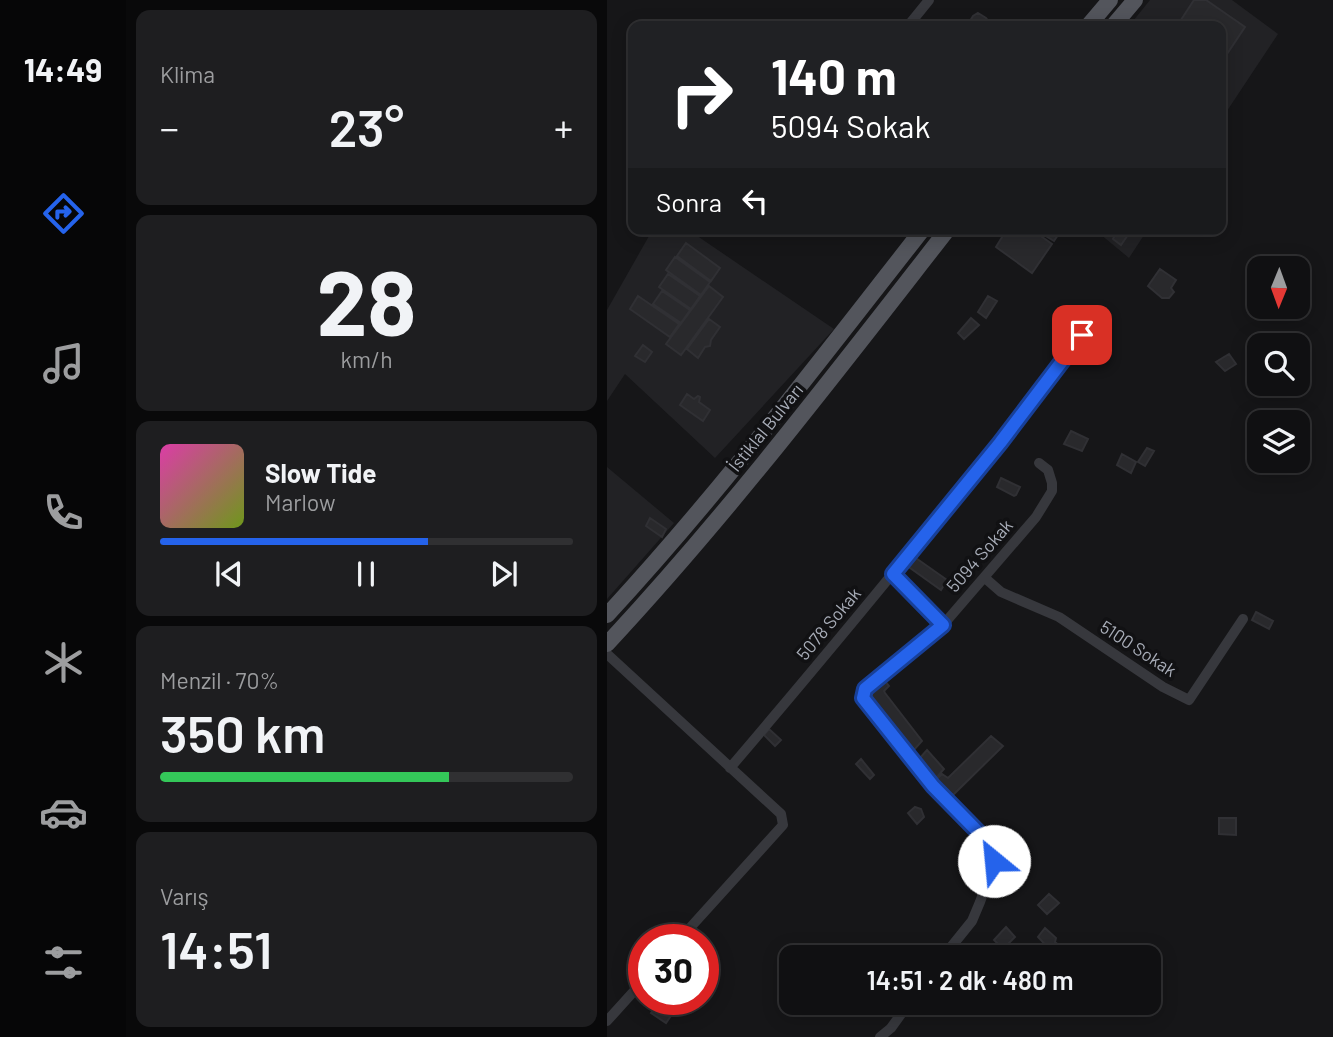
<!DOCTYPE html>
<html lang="tr">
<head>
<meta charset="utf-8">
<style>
	:root { --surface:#101012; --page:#1e1e20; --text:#f1f3f6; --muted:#9c9d9f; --line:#303032; --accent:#2563eb }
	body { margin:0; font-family:Barlow,sans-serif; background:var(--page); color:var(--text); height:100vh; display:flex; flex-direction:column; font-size:26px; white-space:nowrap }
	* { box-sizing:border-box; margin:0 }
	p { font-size:23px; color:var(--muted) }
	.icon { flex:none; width:38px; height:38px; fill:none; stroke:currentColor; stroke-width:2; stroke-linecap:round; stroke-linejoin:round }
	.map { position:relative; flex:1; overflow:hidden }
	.drawer { display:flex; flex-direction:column; gap:10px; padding:10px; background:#09090a; width:481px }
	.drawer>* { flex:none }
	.top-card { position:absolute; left:21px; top:21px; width:598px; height:214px; border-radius:14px; box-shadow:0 4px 18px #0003,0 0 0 2px var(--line); background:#202124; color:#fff; overflow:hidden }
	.needle { width:46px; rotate:181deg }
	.fabs { position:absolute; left:640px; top:256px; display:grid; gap:14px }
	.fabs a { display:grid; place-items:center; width:63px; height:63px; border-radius:14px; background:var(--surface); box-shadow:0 4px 18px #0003,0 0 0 2px var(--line); font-size:35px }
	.speed { position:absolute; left:21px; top:924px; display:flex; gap:14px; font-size:35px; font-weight:700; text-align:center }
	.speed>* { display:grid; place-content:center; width:91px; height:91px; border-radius:50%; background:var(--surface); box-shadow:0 4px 18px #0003,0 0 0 2px var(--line); line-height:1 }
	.speed .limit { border:10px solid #d22; background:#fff; color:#111 }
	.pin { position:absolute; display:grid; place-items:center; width:60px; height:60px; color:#fff; margin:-30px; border-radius:14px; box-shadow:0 4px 10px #0006 }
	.me { position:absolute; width:77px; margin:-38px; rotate:332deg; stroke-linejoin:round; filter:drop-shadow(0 0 5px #0008) }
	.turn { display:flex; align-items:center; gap:24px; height:147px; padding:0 28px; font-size:32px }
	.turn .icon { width:91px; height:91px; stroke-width:2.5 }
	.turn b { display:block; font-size:49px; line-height:60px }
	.then { display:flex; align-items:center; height:66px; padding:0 28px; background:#0003; gap:14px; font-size:26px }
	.big { font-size:52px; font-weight:600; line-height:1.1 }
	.drawer .tile { flex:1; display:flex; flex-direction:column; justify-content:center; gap:10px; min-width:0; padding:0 24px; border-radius:14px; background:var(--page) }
	.drawer .dial { align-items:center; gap:0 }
	.dial b { font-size:91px; line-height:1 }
	.song { display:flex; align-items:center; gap:21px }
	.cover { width:84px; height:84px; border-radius:10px; background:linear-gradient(135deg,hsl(320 70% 55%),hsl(80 70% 35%)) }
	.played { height:7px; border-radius:4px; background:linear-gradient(90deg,var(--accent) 65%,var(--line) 65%) }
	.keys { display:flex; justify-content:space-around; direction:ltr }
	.heat { display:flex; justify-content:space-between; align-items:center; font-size:38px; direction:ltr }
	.charge { height:10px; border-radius:5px; background:linear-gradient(90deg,#34c759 70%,var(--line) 0) }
	.trip { position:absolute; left:172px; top:945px; width:382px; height:70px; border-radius:14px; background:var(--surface); box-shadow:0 4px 18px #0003,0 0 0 2px var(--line); font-weight:600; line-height:70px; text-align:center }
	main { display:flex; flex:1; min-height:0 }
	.tabs { display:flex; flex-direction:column; width:126px; justify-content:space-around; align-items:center; background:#060607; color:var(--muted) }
	.tabs .icon { width:49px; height:49px }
	.tabs .on { color:var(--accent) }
	.tabs b { font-size:32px; color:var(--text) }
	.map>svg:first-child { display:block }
	.built { fill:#222225 }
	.building { fill:#29292c; stroke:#303034; stroke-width:2 }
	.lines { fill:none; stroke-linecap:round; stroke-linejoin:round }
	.minor { stroke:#37383d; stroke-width:10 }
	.primary { stroke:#53555c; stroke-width:16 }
	.route-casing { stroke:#184099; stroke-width:18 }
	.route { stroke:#2563eb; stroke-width:12 }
	.labels { text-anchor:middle; stroke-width:7; stroke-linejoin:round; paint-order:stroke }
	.street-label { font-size:18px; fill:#a8adb8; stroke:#111113 }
</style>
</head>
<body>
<main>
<nav class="tabs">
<b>14:49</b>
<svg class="icon on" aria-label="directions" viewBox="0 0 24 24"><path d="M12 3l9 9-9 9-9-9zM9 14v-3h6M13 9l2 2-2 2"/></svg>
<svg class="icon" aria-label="music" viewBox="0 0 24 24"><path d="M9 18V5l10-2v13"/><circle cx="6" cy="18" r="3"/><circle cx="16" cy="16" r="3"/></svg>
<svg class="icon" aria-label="phone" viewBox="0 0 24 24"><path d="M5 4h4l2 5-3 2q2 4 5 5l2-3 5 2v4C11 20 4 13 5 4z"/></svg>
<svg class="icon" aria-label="climate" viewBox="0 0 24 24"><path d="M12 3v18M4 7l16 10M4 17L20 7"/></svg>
<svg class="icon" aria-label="car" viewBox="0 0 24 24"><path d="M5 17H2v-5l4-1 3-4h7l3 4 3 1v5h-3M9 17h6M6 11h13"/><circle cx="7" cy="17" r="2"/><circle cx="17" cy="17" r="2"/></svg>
<svg class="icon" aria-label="filters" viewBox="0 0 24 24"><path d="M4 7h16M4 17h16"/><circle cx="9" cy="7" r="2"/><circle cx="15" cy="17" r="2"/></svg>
</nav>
<section class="drawer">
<div class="tile"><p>Klima</p>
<div class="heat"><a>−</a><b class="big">23°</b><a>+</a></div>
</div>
<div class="tile dial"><b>28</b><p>km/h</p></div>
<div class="tile">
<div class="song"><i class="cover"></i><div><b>Slow Tide</b><p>Marlow</p></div></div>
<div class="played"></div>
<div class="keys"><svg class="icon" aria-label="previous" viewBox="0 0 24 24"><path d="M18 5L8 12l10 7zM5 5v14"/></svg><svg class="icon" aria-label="pause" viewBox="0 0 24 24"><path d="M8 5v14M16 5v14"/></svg><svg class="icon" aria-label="next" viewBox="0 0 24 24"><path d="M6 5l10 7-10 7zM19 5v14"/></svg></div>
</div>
<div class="tile"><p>Menzil · 70%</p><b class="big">350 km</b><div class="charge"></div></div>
<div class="tile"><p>Varış</p><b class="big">14:51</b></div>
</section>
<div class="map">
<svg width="726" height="1037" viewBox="0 0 726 1037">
	<rect width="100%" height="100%" fill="#161618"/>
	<path class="built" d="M543,0H625L671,34L614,120V26H522Z
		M46,229H80L227,329L108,458L18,374L0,401V310Z
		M487,229H541L522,258Z
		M0,467L67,523L0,599Z"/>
	<path class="building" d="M587,0H599L638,27L614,63V26H570Z
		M371,13L379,18L385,26H360L366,16Z
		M400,229H424L445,244L425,273L389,247Z
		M427,229H455L447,241Z
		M525,229L514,245L506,239L511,229Z
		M79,243L113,268L104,281L70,256Z
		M68,257L103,282L94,295L59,270Z
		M553,269L569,280L564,288L567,292L562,298H555L541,286Z
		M61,274L93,296L84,309L52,287Z
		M102,286L116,297L74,355L59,344Z
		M55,291L83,310L74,323L46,304Z
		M31,296L72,324L63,337L23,309Z
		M381,296L390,301L379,318L371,312Z
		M364,318L372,325L357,339L351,333Z
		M102,319L113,327L104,340L103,346L98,347L91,358L80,349Z
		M36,345L45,352L38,362L28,356Z
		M622,354L629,364L618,371L609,362Z
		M80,394L87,399L91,396L93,397L92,402L103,410L96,421L73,405Z
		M464,431L481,439L475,451L457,444Z
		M540,448L547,451L538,466L531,462Z
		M515,454L529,462L524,473L510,465Z
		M394,478L413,487L409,495L407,496L390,487Z
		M43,518L59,529L55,537L39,526Z
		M306,556L340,580L334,590L299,565Z
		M649,612L666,621L662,629L645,620Z
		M277,680L282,686L277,691L278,693L315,741L306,751L262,694Z
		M162,729L174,740L168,746L157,735Z
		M384,736L396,746L346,795L330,779L335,774L341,778Z
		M320,750L337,769L329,778L312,759Z
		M254,759L267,775L263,779L249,764Z
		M308,807L314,809L317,817L310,824L301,813Z
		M612,818H629V835L612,834Z
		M442,894L452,903L440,914L431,905Z
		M399,927L408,937L396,949L387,940Z
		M438,928L449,938L448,942L453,946L446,953L431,937Z
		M54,999H67L72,1004L59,1023L44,1013Z
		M450,1003H466L469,1006L461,1015Z"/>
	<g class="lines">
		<path class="minor" d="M301,26L322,0
			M286,574L336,625
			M378,578L394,592L452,617L556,687L582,700L636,619
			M0,654L174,814L176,825L72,940
			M123,768C244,626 362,483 475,335
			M336,957L365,921L373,902L385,869L386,854L379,840L326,786L258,703L256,698L258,689L336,625L429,517L445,491V483L441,470L432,463
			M0,1021L37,980
			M273,1037L284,1028L302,1003"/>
		<path class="primary" d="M481,26L503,0
			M506,26L528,0
			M0,615C113,493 213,360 316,229
			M0,644C122,513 231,370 341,229"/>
	</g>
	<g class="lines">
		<defs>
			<path id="route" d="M387,861L379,840L326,786L256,698L258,689L336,625L286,574L393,443L475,335"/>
		</defs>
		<use href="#route" class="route-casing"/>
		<use href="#route" class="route"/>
	</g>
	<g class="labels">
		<g class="street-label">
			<text transform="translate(159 428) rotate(-51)" y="6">İstiklal Bulvarı</text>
			<text transform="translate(373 556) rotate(-49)" y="6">5094 Sokak</text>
			<text transform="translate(222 624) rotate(-50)" y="6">5078 Sokak</text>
			<text transform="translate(531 649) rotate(33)" y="6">5100 Sokak</text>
		</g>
	</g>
</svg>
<div class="fabs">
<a><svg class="needle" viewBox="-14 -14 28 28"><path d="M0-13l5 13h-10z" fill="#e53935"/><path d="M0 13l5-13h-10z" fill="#9c9d9f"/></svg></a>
<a><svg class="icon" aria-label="search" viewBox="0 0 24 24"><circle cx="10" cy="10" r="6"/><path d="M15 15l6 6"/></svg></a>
<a><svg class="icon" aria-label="layers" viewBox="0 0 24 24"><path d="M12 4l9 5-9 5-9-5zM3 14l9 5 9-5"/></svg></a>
</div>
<div class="speed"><div class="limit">30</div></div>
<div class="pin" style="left:475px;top:335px;background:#d93025"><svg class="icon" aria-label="arrive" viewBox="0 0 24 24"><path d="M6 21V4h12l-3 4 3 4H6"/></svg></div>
<svg class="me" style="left:387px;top:861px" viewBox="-20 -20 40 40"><circle r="19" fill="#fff"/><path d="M0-13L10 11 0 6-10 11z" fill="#2563eb"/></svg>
<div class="trip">14:51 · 2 dk · 480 m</div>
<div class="top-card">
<div class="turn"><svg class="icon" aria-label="right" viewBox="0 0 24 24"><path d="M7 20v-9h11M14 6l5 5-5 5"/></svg><div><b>140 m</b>5094 Sokak</div></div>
<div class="then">Sonra<svg class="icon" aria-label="left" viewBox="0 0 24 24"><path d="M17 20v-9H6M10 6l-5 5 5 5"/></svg></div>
</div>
</div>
</main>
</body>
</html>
